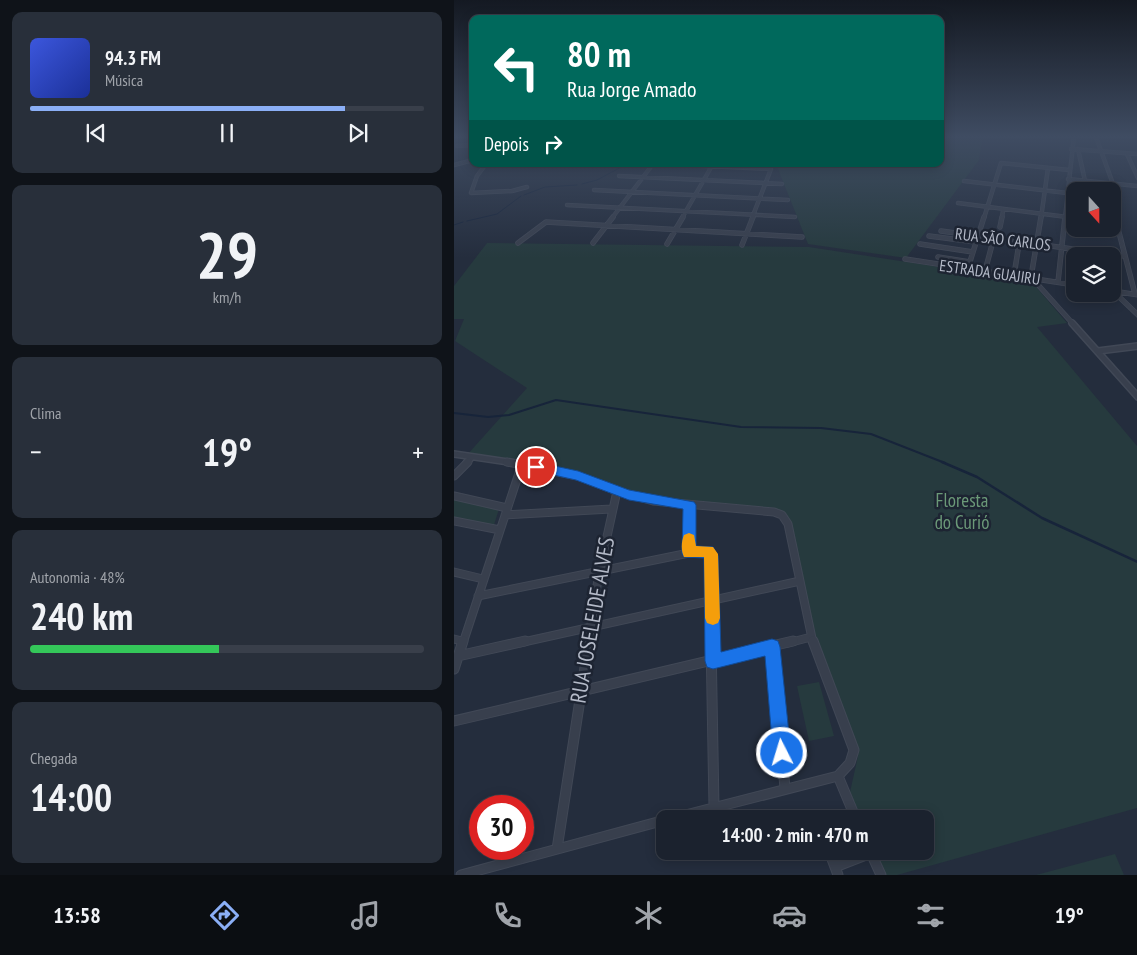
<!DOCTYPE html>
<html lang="pt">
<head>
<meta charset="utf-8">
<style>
	:root { --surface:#1b222e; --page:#282f3a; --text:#f1f3f6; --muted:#a0a4aa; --line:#393f4a; --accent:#8baff6 }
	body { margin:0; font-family:"PT Sans Narrow",sans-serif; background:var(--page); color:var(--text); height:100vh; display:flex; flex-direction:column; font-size:19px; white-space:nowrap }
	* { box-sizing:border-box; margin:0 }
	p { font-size:16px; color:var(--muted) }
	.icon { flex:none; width:28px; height:28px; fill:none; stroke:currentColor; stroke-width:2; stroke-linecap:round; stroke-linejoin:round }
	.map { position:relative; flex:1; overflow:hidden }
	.panel { display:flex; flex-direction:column; gap:12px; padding:12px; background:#0f1319; width:454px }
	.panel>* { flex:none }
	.top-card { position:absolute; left:15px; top:15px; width:475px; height:152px; border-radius:10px; box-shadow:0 2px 12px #0003,0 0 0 1px var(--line); background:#00695c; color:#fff; overflow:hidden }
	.needle { width:32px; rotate:159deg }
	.controls { position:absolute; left:612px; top:182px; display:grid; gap:10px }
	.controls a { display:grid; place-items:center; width:55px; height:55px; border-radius:10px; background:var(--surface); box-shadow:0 2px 12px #0003,0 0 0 1px var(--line); font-size:25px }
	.speed { position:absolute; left:15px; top:795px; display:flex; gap:10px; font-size:25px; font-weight:700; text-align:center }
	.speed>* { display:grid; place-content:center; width:65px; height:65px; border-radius:50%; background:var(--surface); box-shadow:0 2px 12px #0003,0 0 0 1px var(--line); line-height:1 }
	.speed .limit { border:8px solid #d22; background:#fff; color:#111 }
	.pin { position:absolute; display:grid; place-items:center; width:42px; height:42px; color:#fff; margin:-21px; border:2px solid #fff; border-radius:50%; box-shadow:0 1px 5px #0007 }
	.me { position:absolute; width:55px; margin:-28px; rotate:355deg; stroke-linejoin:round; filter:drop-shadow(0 0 4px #0008) }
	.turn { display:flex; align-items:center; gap:18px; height:105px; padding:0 15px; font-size:22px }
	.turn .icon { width:65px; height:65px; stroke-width:2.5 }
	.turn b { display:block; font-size:35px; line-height:42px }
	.then { display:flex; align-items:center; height:48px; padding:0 15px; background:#0003; gap:10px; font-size:19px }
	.big { font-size:38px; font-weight:800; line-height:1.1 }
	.panel .tile { flex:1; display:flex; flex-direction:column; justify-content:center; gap:8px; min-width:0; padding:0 18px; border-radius:10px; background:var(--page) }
	.panel .dial { align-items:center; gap:0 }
	.dial b { font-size:65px; line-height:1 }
	.song { display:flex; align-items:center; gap:15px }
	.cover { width:60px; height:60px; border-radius:8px; background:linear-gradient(135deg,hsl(230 70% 55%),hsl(230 70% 35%)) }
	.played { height:5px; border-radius:2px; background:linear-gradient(90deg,var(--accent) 80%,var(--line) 80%) }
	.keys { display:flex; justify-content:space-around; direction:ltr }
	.heat { display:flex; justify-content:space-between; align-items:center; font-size:28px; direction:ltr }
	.charge { height:8px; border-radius:4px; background:linear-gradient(90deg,#34c759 48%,var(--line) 0) }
	.trip { position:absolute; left:202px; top:810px; width:278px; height:50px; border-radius:10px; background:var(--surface); box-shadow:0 2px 12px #0003,0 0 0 1px var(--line); font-weight:800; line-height:50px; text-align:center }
	.tabs { display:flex; height:80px; justify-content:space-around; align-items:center; background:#0b0e12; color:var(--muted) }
	.tabs .icon { width:35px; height:35px }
	.tabs .active { color:var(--accent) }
	.tabs b { font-size:22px; color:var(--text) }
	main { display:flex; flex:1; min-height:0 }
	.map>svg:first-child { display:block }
	.green { fill:#263a3e }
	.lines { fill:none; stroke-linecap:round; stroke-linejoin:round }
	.stream-far2 { stroke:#17243a; stroke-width:1 }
	.stream-far1 { stroke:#17243a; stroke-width:2 }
	.stream { stroke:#17243a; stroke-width:2.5 }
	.street-far4-casing { stroke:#414856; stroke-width:4.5 }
	.street-far3-casing { stroke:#414856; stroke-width:5.5 }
	.street-far2-casing { stroke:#414856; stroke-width:8 }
	.street-far1-casing { stroke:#414856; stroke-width:9 }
	.street-casing { stroke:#414856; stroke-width:11 }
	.street-far4 { stroke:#383f4d; stroke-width:3 }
	.street-far3 { stroke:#383f4d; stroke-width:4 }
	.street-far2 { stroke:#383f4d; stroke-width:5 }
	.street-far1 { stroke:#383f4d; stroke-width:7 }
	.street { stroke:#383f4d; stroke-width:9 }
	.route { fill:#1a73e8; stroke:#114b97 }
	.slow { fill:#f59e0b }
	.labels { text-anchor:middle; stroke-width:5; stroke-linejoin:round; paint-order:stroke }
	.far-street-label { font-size:16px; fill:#b4bac8; stroke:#1d2432 }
	.park-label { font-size:19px; fill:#6b9978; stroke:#1d2432 }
	.near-street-label { font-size:22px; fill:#b4bac8; stroke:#1d2432 }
</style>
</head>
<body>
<main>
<section class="panel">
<div class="tile">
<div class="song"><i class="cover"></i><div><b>94.3 FM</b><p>Música</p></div></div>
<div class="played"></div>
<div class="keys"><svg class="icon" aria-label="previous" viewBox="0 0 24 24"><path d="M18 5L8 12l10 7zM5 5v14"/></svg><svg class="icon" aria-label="pause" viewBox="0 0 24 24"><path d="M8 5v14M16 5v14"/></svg><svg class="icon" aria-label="next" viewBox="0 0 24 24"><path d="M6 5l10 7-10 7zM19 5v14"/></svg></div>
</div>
<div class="tile dial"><b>29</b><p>km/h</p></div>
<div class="tile"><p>Clima</p>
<div class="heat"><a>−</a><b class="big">19°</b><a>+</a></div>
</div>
<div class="tile"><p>Autonomia · 48%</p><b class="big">240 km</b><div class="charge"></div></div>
<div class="tile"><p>Chegada</p><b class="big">14:00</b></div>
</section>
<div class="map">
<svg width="684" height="875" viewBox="0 0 684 875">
	<rect width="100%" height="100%" fill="#242d3d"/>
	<path class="green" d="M486,136H529L525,160L452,258L354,244L322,164H486Z
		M33,243L355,247L577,281L613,323L583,327L683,446V808L443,875H430L420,851H471V819H407L396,792L404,756L357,633L328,511L221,504L156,492L126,477L13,455L73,388L1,341L10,319H0V286Z
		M0,499L45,509L39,528L0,519Z
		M365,682L380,736L355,741L343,686Z
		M661,854L670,875H582Z"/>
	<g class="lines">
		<path class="stream-far2" d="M680,136H684
			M128,184L143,180L173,164
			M70,195L91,187L123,185
			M13,221L43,214L67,196
			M0,225L9,222"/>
		<path class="stream-far1" d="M0,413L34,417L55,415L102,400L287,427L367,428L417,434L491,463"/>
		<path class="stream" d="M488,462L523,477L588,518L684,562"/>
		<defs>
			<path id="street-far4" d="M642,137L659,184
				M3,146L19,145
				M617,149L684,154
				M624,149L631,181
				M673,154L684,178
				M32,164L23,176L17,193L58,191L73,187
				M209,164L317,169L298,218
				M0,165L19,160
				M165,176L328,184
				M614,179L684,186
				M510,181L613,193
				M140,190L334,200
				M504,203L621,218
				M113,205L341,217
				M659,211L661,218
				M158,218L199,164
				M228,218L259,164
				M530,218L547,163L615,170
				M548,218L549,210
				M587,218L594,168
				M611,218L620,136"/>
			<path id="street-far3" d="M587,217L577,277L620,325
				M613,217L621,218
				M661,217L681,294
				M546,227L548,217
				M487,231L670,256
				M475,236L522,242
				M64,243L92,222L348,237
				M139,243L159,217
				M213,244L229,217
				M466,244L519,252
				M288,245L299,217
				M484,257L516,262
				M451,259L621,285
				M514,268L530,217
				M531,271L539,241
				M560,275L565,244
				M604,282L611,217
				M659,291L684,315
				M659,291L684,295"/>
			<path id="street-far2" d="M618,323L684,397
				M644,351L684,346
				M0,454L61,463
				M12,463L18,457"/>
			<path id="street-far1" d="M53,462L124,476L163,491L199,501L320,512L328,515L334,524L359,643
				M0,476L14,462
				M0,496L53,508
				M51,515L157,509
				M0,521L46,530
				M235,553L236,505
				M0,572L29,579
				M24,596L235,553L256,552L257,643
				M0,639L8,641
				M9,643L68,464
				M65,643L346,581
				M134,643L145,573L163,491
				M334,643L357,637"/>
			<path id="street" d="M257,641L260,807
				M359,641L400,750L396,763L384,776L402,819
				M318,647L331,788
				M4,656L71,641
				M0,669L9,641
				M0,721L339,641
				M216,819L384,776
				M356,819H362
				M103,849L135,641
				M375,851L384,875
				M416,851L427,875
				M381,867L417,853
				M7,875L211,820"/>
		</defs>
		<use href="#street-far4" class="street-far4-casing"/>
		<use href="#street-far3" class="street-far3-casing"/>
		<use href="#street-far2" class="street-far2-casing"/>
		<use href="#street-far1" class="street-far1-casing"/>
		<use href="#street" class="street-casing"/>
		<use href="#street-far4" class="street-far4"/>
		<use href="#street-far3" class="street-far3"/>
		<use href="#street-far2" class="street-far2"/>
		<use href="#street-far1" class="street-far1"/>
		<use href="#street" class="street"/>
	</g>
	<linearGradient id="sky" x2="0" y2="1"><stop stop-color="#141922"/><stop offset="0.53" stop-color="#3f4c62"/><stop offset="1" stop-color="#3f4c62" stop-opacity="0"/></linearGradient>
	<rect width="684" height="258" fill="url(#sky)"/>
	<path class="route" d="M82,462L124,471L175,490L240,502L242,505V546L259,547L264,556L267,652L318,639L324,641L326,647L337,753L334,759L328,762L322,759L319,753L311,656L259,669L253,667L251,661L250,558L230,557L228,553L229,509L175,500L122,480L77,470V463Z"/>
	<path class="slow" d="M235,533L240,535L242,546L259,547L264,554L266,618L264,623L259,625L253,623L251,618L250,557H230C227,551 227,542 230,535Z"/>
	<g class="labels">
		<g class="far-street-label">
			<text transform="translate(549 239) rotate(7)" y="6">RUA SÃO CARLOS</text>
			<text transform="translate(536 272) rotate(8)" y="6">ESTRADA GUAJIRU</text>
		</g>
		<g class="park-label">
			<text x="508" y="507">Floresta<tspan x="508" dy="22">do Curió</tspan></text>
		</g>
		<g class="near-street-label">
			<text transform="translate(138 620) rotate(-80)" y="8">RUA JOSELEIDE ALVES</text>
		</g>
	</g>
</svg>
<div class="controls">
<a><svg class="needle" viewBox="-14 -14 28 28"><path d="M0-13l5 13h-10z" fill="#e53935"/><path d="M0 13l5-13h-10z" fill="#a0a4aa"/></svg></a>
<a><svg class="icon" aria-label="layers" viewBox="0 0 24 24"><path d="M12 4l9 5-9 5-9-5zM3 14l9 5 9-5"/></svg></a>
</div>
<div class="speed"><div class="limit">30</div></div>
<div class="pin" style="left:82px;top:467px;background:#d93025"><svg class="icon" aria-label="arrive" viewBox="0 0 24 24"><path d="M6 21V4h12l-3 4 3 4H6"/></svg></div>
<svg class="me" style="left:328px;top:753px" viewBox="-20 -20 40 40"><circle r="17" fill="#1a73e8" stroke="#fff" stroke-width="3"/><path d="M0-11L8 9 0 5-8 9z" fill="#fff"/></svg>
<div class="trip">14:00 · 2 min · 470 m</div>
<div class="top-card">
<div class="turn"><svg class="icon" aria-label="left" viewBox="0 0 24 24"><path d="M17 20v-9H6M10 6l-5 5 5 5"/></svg><div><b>80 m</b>Rua Jorge Amado</div></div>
<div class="then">Depois<svg class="icon" aria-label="right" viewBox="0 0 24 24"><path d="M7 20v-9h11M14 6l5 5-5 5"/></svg></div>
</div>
</div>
</main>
<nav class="tabs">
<b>13:58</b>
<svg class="icon active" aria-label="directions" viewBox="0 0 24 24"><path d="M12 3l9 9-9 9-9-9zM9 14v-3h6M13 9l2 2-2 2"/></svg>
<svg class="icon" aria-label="music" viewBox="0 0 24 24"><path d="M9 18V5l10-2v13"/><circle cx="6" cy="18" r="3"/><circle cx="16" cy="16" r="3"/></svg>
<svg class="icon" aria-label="phone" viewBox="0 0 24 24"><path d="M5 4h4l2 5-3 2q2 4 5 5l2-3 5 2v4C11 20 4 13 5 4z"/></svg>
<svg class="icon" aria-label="climate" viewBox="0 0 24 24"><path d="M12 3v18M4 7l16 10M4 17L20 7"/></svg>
<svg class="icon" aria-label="car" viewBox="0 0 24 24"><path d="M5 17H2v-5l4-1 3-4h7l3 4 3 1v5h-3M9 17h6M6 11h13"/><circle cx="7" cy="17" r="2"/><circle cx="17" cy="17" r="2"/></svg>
<svg class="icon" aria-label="filters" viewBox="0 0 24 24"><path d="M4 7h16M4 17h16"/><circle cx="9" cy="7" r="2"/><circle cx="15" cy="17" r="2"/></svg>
<b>19°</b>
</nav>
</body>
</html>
